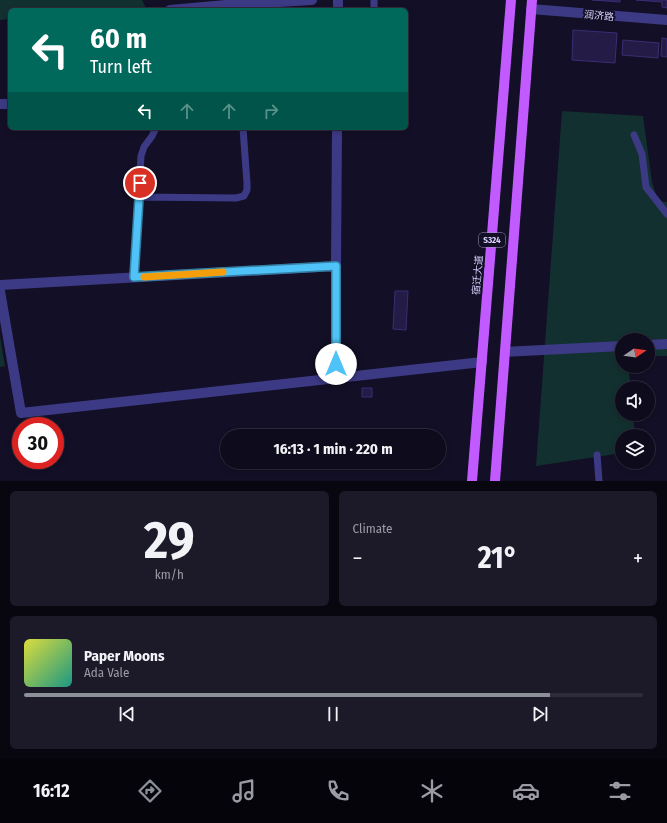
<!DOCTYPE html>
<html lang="en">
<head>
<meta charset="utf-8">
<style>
	:root { --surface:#0e0b1c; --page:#1c1929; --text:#f1f3f6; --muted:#9b9ba3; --line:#2e2b3b; --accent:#8c9099 }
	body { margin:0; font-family:"Fira Sans Condensed","Noto Sans SC",sans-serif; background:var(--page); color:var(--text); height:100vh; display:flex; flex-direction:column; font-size:15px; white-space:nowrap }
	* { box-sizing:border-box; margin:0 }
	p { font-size:13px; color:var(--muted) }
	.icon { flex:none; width:22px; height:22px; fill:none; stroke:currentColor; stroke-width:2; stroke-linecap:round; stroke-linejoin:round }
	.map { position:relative; height:481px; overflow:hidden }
	.side { display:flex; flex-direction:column; gap:10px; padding:10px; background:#08060f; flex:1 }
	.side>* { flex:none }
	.banner { position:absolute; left:8px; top:8px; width:400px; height:122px; border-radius:6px; box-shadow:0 2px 6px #0003,0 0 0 1px var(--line); background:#00695c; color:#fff; overflow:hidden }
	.needle { width:26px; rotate:77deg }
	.fabs { position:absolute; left:615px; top:333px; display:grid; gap:8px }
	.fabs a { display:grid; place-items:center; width:40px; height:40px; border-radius:50%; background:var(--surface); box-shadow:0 2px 6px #0003,0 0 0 1px var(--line); font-size:20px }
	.speed { position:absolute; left:12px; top:417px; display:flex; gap:8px; font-size:20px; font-weight:700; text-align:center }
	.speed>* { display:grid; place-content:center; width:52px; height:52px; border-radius:50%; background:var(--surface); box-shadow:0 2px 6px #0003,0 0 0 1px var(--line); line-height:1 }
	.speed .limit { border:6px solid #d22; background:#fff; color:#111 }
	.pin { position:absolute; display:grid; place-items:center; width:34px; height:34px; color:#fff; margin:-17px; border:2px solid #fff; border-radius:50%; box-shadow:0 1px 4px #0007 }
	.me { position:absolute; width:44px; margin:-22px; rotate:0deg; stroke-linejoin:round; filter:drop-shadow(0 0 3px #0008) }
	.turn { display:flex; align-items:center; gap:14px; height:84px; padding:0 16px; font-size:18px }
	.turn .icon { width:52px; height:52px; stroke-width:2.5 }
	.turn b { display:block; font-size:28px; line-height:34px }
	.lanes { display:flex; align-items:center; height:38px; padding:0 16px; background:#0003; justify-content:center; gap:20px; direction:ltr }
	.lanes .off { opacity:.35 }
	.big { font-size:30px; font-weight:700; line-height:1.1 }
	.side .widget { flex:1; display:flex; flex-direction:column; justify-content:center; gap:6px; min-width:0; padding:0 14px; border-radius:6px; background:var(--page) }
	.side .dial { align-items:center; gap:0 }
	.dial b { font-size:52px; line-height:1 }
	.song { display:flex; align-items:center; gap:12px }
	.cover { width:48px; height:48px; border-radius:6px; background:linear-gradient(135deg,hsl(60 70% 55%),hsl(170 70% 35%)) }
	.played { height:4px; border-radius:2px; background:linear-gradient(90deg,var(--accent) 85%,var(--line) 85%) }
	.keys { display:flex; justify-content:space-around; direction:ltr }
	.heat { display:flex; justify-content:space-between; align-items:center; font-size:22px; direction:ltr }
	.side .tiles { flex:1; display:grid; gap:10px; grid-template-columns:1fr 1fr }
	.widget:last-child { grid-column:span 2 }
	.trip { position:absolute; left:220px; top:429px; width:226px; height:40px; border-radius:20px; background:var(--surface); box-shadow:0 2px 6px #0003,0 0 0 1px var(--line); font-weight:700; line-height:40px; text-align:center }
	.menu { display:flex; height:64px; justify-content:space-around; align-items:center; background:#06040b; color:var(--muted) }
	.menu .icon { width:28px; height:28px }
	.menu .selected { color:var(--accent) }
	.menu b { font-size:18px; color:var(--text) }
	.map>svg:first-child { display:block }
	.green { fill:#12302f }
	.building { fill:#241b47; stroke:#3b2d73 }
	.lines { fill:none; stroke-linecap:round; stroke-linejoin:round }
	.service { stroke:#3d3a85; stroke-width:7 }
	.minor { stroke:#3d3a85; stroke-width:10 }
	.primary { stroke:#c25bff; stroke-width:10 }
	.route-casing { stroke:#337fa1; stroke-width:10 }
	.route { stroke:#4fc3f7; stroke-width:7 }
	.slow { stroke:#f59e0b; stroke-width:7 }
	.labels { text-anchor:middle; stroke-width:4; stroke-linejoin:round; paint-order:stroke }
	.shield { fill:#130f26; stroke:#9e99be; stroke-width:1 }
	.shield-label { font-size:9px; font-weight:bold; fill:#d9d4ff }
	.street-label { font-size:10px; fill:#d9d4ff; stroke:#130f26 }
</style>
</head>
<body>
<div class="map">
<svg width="667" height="481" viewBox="0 0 667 481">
	<rect width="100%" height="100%" fill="#130f26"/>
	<path class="green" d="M0,0H142L147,10H10V25L9,19L0,20Z
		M562,111L643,116L652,182L658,202H667V356H648V340H622V366H628L631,388H622V414H633L635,436H622V453L536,466Z
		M0,337L5,366L0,367Z"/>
	<path class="building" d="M592,0H620V2Z
		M636,0H667V8L662,7V2Z
		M573,30L617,33L615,63L572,60Z
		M662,38L667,39V57L661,56Z
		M623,40L659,43L658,58L622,55Z
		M395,291H408L406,330L393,329Z
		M362,388H372V397H362Z"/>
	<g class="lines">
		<path class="service" d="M374,10V0
			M634,135L642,154L646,187L667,214
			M139,197L236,198L244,196L247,190V183L243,128
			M134,277L141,156L144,147L152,136L156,128
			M597,455L599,481"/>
		<path class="minor" d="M531,9L667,20
			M170,10L226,5L312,0
			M338,10V0
			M0,104H10
			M336,266L337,128
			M0,285L336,266V379
			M0,291L21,413L482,362
			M648,345L667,344
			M505,352L622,346"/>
		<path class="primary" d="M472,481L511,0
			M495,481L532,0"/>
	</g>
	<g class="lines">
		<defs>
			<path id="route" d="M140,183L134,277L336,266V364"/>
		</defs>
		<use href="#route" class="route-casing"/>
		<use href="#route" class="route"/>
		<path class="slow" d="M144,277L223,272"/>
	</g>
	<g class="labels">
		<rect class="shield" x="479" y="233" width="26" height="14" rx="3"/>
		<g class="shield-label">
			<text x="492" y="243">S324</text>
		</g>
		<g class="street-label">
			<text transform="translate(599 15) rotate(5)" y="4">润济路</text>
			<text transform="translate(477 275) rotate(-85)" y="4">宿迁大道</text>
		</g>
	</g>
</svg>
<div class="fabs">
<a><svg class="needle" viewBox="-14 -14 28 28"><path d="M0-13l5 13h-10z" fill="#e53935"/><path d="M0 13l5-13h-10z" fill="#9b9ba3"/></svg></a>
<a><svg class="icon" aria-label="sound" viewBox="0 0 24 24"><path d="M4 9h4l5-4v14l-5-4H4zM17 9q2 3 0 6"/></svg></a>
<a><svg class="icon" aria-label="layers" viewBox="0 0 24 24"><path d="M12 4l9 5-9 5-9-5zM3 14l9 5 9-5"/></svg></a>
</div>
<div class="speed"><div class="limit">30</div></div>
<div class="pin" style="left:140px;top:183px;background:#d93025"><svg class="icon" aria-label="arrive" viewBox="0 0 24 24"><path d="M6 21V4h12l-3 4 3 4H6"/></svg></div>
<svg class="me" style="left:336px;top:364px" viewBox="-20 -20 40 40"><circle r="19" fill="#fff"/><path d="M0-13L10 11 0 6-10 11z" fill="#4fc3f7"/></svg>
<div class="trip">16:13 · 1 min · 220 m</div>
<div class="banner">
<div class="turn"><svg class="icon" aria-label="left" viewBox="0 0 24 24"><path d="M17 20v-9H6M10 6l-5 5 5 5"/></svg><div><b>60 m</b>Turn left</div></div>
<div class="lanes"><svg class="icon" aria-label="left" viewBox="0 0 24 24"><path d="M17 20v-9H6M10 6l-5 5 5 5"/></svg><svg class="icon off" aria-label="ahead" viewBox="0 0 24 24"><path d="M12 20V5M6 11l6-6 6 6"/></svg><svg class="icon off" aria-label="ahead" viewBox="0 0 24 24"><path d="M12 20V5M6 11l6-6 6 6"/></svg><svg class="icon off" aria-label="right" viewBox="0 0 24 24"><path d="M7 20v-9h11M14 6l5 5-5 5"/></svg></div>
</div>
</div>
<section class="side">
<div class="tiles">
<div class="widget dial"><b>29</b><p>km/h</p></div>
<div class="widget"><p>Climate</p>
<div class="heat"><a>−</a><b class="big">21°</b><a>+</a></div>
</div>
<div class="widget">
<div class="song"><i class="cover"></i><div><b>Paper Moons</b><p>Ada Vale</p></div></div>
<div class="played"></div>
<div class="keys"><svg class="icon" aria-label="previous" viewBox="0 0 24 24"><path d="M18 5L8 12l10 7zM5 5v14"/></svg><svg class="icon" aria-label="pause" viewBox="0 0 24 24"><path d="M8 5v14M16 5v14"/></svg><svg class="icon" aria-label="next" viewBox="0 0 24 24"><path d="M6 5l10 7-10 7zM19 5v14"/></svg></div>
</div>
</div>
</section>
<nav class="menu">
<b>16:12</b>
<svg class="icon selected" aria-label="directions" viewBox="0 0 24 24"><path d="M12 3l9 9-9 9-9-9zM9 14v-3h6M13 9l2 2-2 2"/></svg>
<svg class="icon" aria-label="music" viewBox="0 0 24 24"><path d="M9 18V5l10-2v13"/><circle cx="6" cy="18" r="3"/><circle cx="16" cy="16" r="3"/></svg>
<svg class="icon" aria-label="phone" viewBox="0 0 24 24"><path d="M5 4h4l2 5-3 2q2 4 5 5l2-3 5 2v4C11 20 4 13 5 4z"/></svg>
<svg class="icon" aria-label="climate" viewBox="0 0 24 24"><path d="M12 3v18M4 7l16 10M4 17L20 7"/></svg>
<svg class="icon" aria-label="car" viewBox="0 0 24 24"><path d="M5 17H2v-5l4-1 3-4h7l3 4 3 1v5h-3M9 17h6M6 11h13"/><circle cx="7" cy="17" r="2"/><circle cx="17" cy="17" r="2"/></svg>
<svg class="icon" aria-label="filters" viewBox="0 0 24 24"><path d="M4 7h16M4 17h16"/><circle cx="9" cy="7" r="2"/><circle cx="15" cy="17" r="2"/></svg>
</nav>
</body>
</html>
